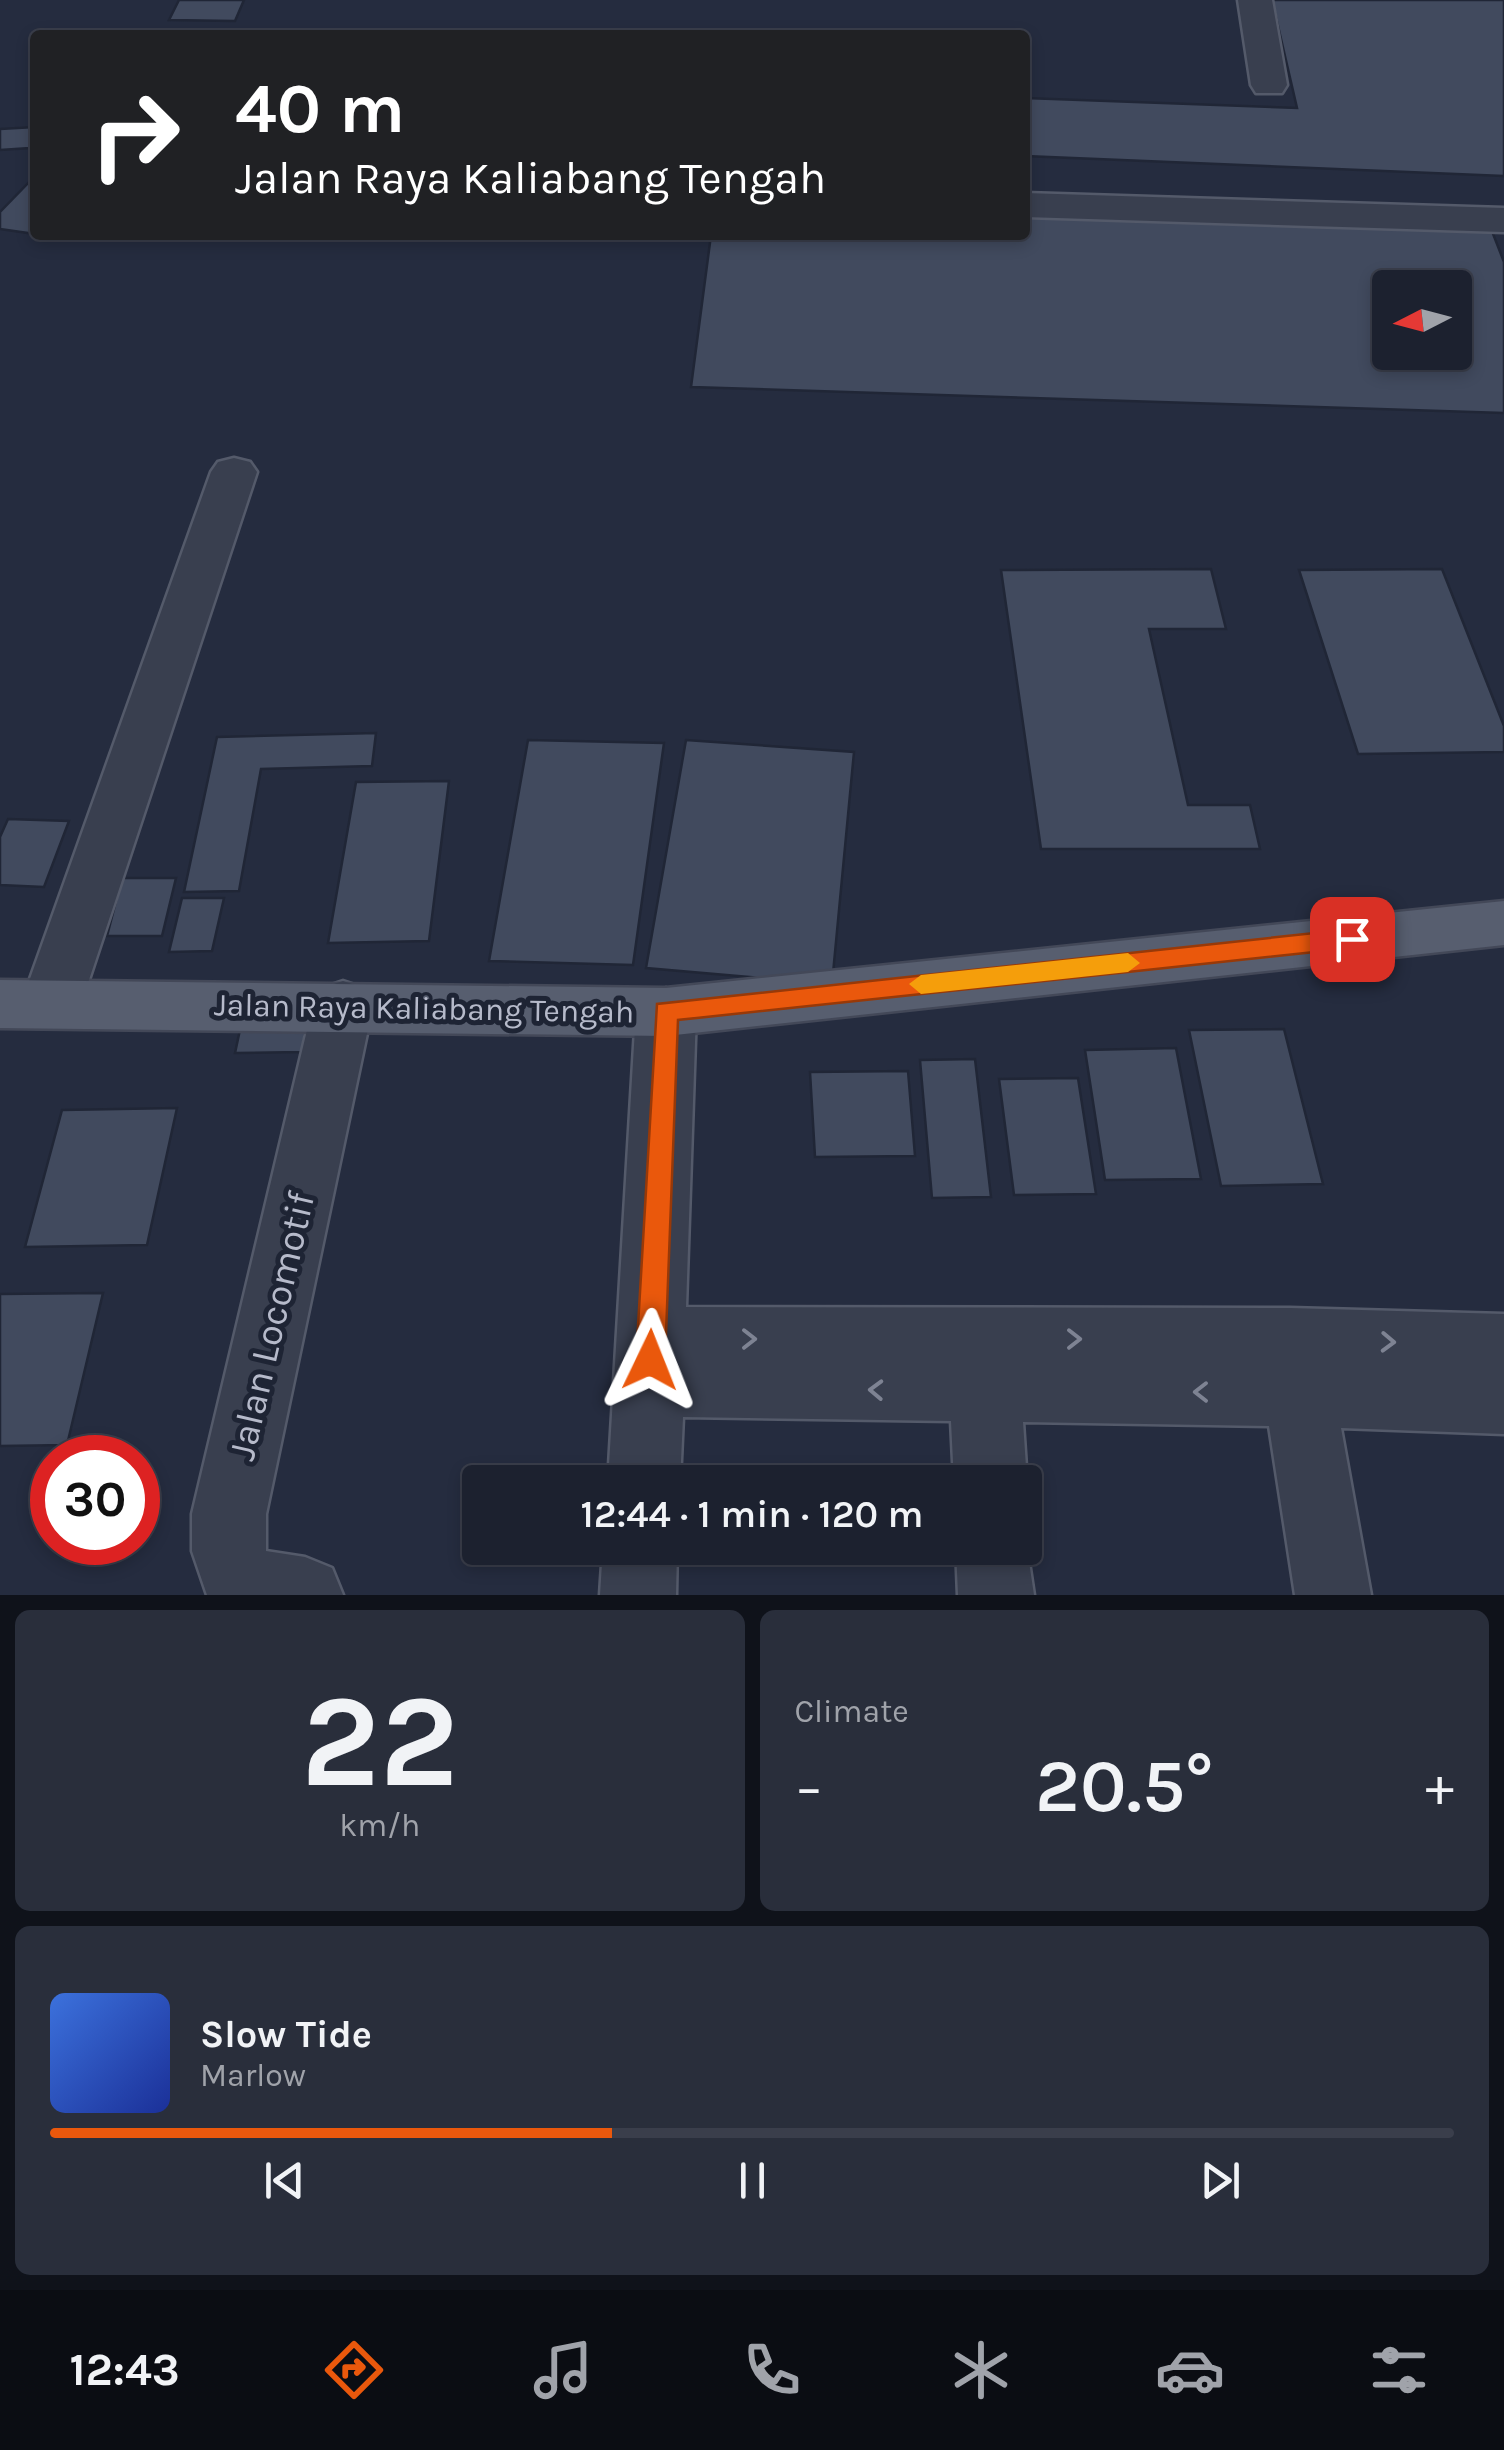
<!DOCTYPE html>
<html lang="en">
<head>
<meta charset="utf-8">
<style>
	:root { --surface:#1c212f; --page:#292e3b; --text:#f1f3f6; --muted:#a0a3aa; --line:#3a3e4b; --accent:#ea580c }
	body { margin:0; font-family:Karla,sans-serif; background:var(--page); color:var(--text); height:100vh; display:flex; flex-direction:column; font-size:38px; white-space:nowrap }
	* { box-sizing:border-box; margin:0 }
	p { font-size:32px; color:var(--muted) }
	.icon { flex:none; width:55px; height:55px; fill:none; stroke:currentColor; stroke-width:2; stroke-linecap:round; stroke-linejoin:round }
	.map { position:relative; height:1595px; overflow:hidden }
	.panel { display:flex; flex-direction:column; gap:15px; padding:15px; background:#0f121a; flex:1 }
	.panel>* { flex:none }
	.hud { position:absolute; left:30px; top:30px; width:1000px; height:210px; border-radius:10px; box-shadow:0 5px 15px #0003,0 0 0 2px var(--line); background:#202124; color:#fff; overflow:hidden }
	.needle { width:65px; rotate:264deg }
	.buttons { position:absolute; left:1372px; top:270px; display:grid; gap:20px }
	.buttons a { display:grid; place-items:center; width:100px; height:100px; border-radius:10px; background:var(--surface); box-shadow:0 5px 15px #0003,0 0 0 2px var(--line); font-size:50px }
	.speed { position:absolute; left:30px; top:1435px; display:flex; gap:20px; font-size:50px; font-weight:700; text-align:center }
	.speed>* { display:grid; place-content:center; width:130px; height:130px; border-radius:50%; background:var(--surface); box-shadow:0 5px 15px #0003,0 0 0 2px var(--line); line-height:1 }
	.speed .limit { border:15px solid #d22; background:#fff; color:#111 }
	.pin { position:absolute; display:grid; place-items:center; width:85px; height:85px; color:#fff; margin:-42px; border-radius:20px; box-shadow:0 5px 15px #0006 }
	.me { position:absolute; width:110px; margin:-55px; rotate:2deg; stroke-linejoin:round; filter:drop-shadow(0 0 8px #0008) }
	.turn { display:flex; align-items:center; gap:35px; height:210px; padding:0 40px; font-size:45px }
	.turn .icon { width:130px; height:130px; stroke-width:2.5 }
	.turn b { display:block; font-size:70px; line-height:85px }
	.big { font-size:75px; font-weight:600; line-height:1.1 }
	.panel .card { flex:1; display:flex; flex-direction:column; justify-content:center; gap:15px; min-width:0; padding:0 35px; border-radius:15px; background:var(--page) }
	.panel .dial { align-items:center; gap:0 }
	.dial b { font-size:130px; line-height:1 }
	.song { display:flex; align-items:center; gap:30px }
	.cover { width:120px; height:120px; border-radius:15px; background:linear-gradient(135deg,hsl(220 70% 55%),hsl(230 70% 35%)) }
	.played { height:10px; border-radius:5px; background:linear-gradient(90deg,var(--accent) 40%,var(--line) 40%) }
	.keys { display:flex; justify-content:space-around; direction:ltr }
	.heat { display:flex; justify-content:space-between; align-items:center; font-size:55px; direction:ltr }
	.panel .tiles { flex:1; display:grid; gap:15px; grid-template-columns:1fr 1fr }
	.card:last-child { grid-column:span 2 }
	.trip { position:absolute; left:462px; top:1465px; width:580px; height:100px; border-radius:10px; background:var(--surface); box-shadow:0 5px 15px #0003,0 0 0 2px var(--line); font-weight:600; line-height:100px; text-align:center }
	.dock { display:flex; height:160px; justify-content:space-around; align-items:center; background:#0b0d13; color:var(--muted) }
	.dock .icon { width:70px; height:70px }
	.dock .active { color:var(--accent) }
	.dock b { font-size:45px; color:var(--text) }
	.map>svg:first-child { display:block }
	.building { fill:#414a5e; stroke:#202636; stroke-width:2.5; fill-rule:evenodd }
	.lines { fill:none; stroke-linecap:round; stroke-linejoin:round }
	.minor-casing { stroke:#545a6a; stroke-width:5 }
	.major-casing { stroke:#434858; stroke-width:5 }
	.minor { fill:#393f4f; fill-rule:evenodd }
	.major { fill:#575e6f; fill-rule:evenodd }
	.oneway { stroke:#7e8393 }
	.route { fill:#ea580c; stroke:#983908; stroke-width:2.5 }
	.slow { fill:#f59e0b }
	.labels { text-anchor:middle; stroke-width:10; stroke-linejoin:round; paint-order:stroke }
	.street-label { font-size:32px; fill:#b6baca; stroke:#1e2434 }
	.near-street-label { font-size:38px; fill:#b6baca; stroke:#1e2434 }
</style>
</head>
<body>
<div class="map">
<svg width="1504" height="1595" viewBox="0 0 1504 1595">
	<rect width="100%" height="100%" fill="#252c3f"/>
	<path class="building" d="M179,0H244L235,21L169,20Z
		M1272,0H1504V176L1025,156V98L1297,108Z
		M35,127L30,148L0,150V129Z
		M35,176V234L0,229V212Z
		M1025,213L1490,226L1504,262V413L691,387L711,235H1025ZM1390,288H1455V352H1390Z
		M1211,569L1226,629H1149L1188,805H1250L1260,849H1041L1001,570Z
		M1442,569L1504,726V752L1358,754L1299,570Z
		M376,733L372,766L261,769L239,891L184,892L217,737Z
		M528,740L664,743L633,965L489,961Z
		M686,740L854,752L832,984L646,968Z
		M449,781L429,941L328,943L356,782Z
		M8,819L69,821L44,887L0,885V837Z
		M122,878H176L162,936H107Z
		M182,898H224L212,951L169,952Z
		M309,1010L302,1052L235,1053L244,1011Z
		M1284,1029L1323,1184L1221,1186L1189,1030Z
		M1176,1048L1201,1179L1105,1180L1085,1050Z
		M975,1059L991,1197L932,1198L920,1060Z
		M908,1071L915,1156L815,1157L810,1072Z
		M1078,1078L1096,1194L1014,1195L999,1079Z
		M177,1108L147,1245L25,1247L62,1110Z
		M103,1293L67,1445L0,1446V1294Z"/>
	<g class="lines">
		<defs>
			<path id="minor" d="M1238,0H1272L1287,85L1282,93H1256L1251,85Z
				M1025,193L1504,208V232L1025,217Z
				M234,458L250,462L257,472L81,1004L72,1021L51,1028L30,1021L21,1004L211,472L218,462Z
				M343,981L364,988L373,1005L266,1514V1551L305,1557L332,1568L343,1595H207L192,1551V1514L313,1005L322,988Z
				M666,988L687,995L696,1012L686,1307L1290,1308L1504,1314V1434L1341,1428L1371,1595H1295L1269,1426L1023,1422L1027,1482L1025,1486L954,1482L951,1421L683,1417L680,1482H608L636,1012L645,995Z
				M1025,1535L1034,1595H958L956,1548H1025Z
				M603,1548H677L676,1595H600Z"/>
			<path id="major" d="M1504,901V945L666,1036L0,1028V980L666,988Z"/>
		</defs>
		<use href="#minor" class="minor-casing"/>
		<use href="#major" class="major-casing"/>
		<use href="#minor" class="minor"/>
		<use href="#major" class="major"/>
	</g>
	<defs><path id="oneway-chevron" d="M-2-3.5L2.5 0L-2 3.5" fill="none" stroke-width="1.6" stroke-linecap="round" stroke-linejoin="round" transform="scale(2.5)"/></defs>
	<g class="oneway">
		<use href="#oneway-chevron" transform="translate(749 1339)"/>
		<use href="#oneway-chevron" transform="translate(1074 1339)"/>
		<use href="#oneway-chevron" transform="translate(1388 1342) rotate(2)"/>
		<use href="#oneway-chevron" transform="translate(876 1390) rotate(-178)"/>
		<use href="#oneway-chevron" transform="translate(1201 1392) rotate(180)"/>
	</g>
	<path class="route" d="M1352,929L1364,939L1352,948L678,1020L665,1360L660,1370L650,1374L640,1370L636,1360L657,1004Z"/>
	<path class="slow" d="M1128,953L1140,963L1128,972L921,994L909,984L921,975Z"/>
	<g class="labels">
		<g class="street-label">
			<text transform="translate(424 1008) rotate(1)" y="11">Jalan Raya Kaliabang Tengah</text>
		</g>
		<g class="near-street-label">
			<text transform="translate(271 1326) rotate(-77)" y="13">Jalan Locomotif</text>
		</g>
	</g>
</svg>
<div class="buttons">
<a><svg class="needle" viewBox="-14 -14 28 28"><path d="M0-13l5 13h-10z" fill="#e53935"/><path d="M0 13l5-13h-10z" fill="#a0a3aa"/></svg></a>
</div>
<div class="speed"><div class="limit">30</div></div>
<div class="pin" style="left:1352px;top:939px;background:#d93025"><svg class="icon" aria-label="arrive" viewBox="0 0 24 24"><path d="M6 21V4h12l-3 4 3 4H6"/></svg></div>
<svg class="me" style="left:650px;top:1360px" viewBox="-20 -20 40 40"><path d="M0-17L14 15 0 8-14 15z" fill="#ea580c" stroke="#fff" stroke-width="4"/></svg>
<div class="trip">12:44 · 1 min · 120 m</div>
<div class="hud">
<div class="turn"><svg class="icon" aria-label="right" viewBox="0 0 24 24"><path d="M7 20v-9h11M14 6l5 5-5 5"/></svg><div><b>40 m</b>Jalan Raya Kaliabang Tengah</div></div>
</div>
</div>
<section class="panel">
<div class="tiles">
<div class="card dial"><b>22</b><p>km/h</p></div>
<div class="card"><p>Climate</p>
<div class="heat"><a>−</a><b class="big">20.5°</b><a>+</a></div>
</div>
<div class="card">
<div class="song"><i class="cover"></i><div><b>Slow Tide</b><p>Marlow</p></div></div>
<div class="played"></div>
<div class="keys"><svg class="icon" aria-label="previous" viewBox="0 0 24 24"><path d="M18 5L8 12l10 7zM5 5v14"/></svg><svg class="icon" aria-label="pause" viewBox="0 0 24 24"><path d="M8 5v14M16 5v14"/></svg><svg class="icon" aria-label="next" viewBox="0 0 24 24"><path d="M6 5l10 7-10 7zM19 5v14"/></svg></div>
</div>
</div>
</section>
<nav class="dock">
<b>12:43</b>
<svg class="icon active" aria-label="directions" viewBox="0 0 24 24"><path d="M12 3l9 9-9 9-9-9zM9 14v-3h6M13 9l2 2-2 2"/></svg>
<svg class="icon" aria-label="music" viewBox="0 0 24 24"><path d="M9 18V5l10-2v13"/><circle cx="6" cy="18" r="3"/><circle cx="16" cy="16" r="3"/></svg>
<svg class="icon" aria-label="phone" viewBox="0 0 24 24"><path d="M5 4h4l2 5-3 2q2 4 5 5l2-3 5 2v4C11 20 4 13 5 4z"/></svg>
<svg class="icon" aria-label="climate" viewBox="0 0 24 24"><path d="M12 3v18M4 7l16 10M4 17L20 7"/></svg>
<svg class="icon" aria-label="car" viewBox="0 0 24 24"><path d="M5 17H2v-5l4-1 3-4h7l3 4 3 1v5h-3M9 17h6M6 11h13"/><circle cx="7" cy="17" r="2"/><circle cx="17" cy="17" r="2"/></svg>
<svg class="icon" aria-label="filters" viewBox="0 0 24 24"><path d="M4 7h16M4 17h16"/><circle cx="9" cy="7" r="2"/><circle cx="15" cy="17" r="2"/></svg>
</nav>
</body>
</html>
